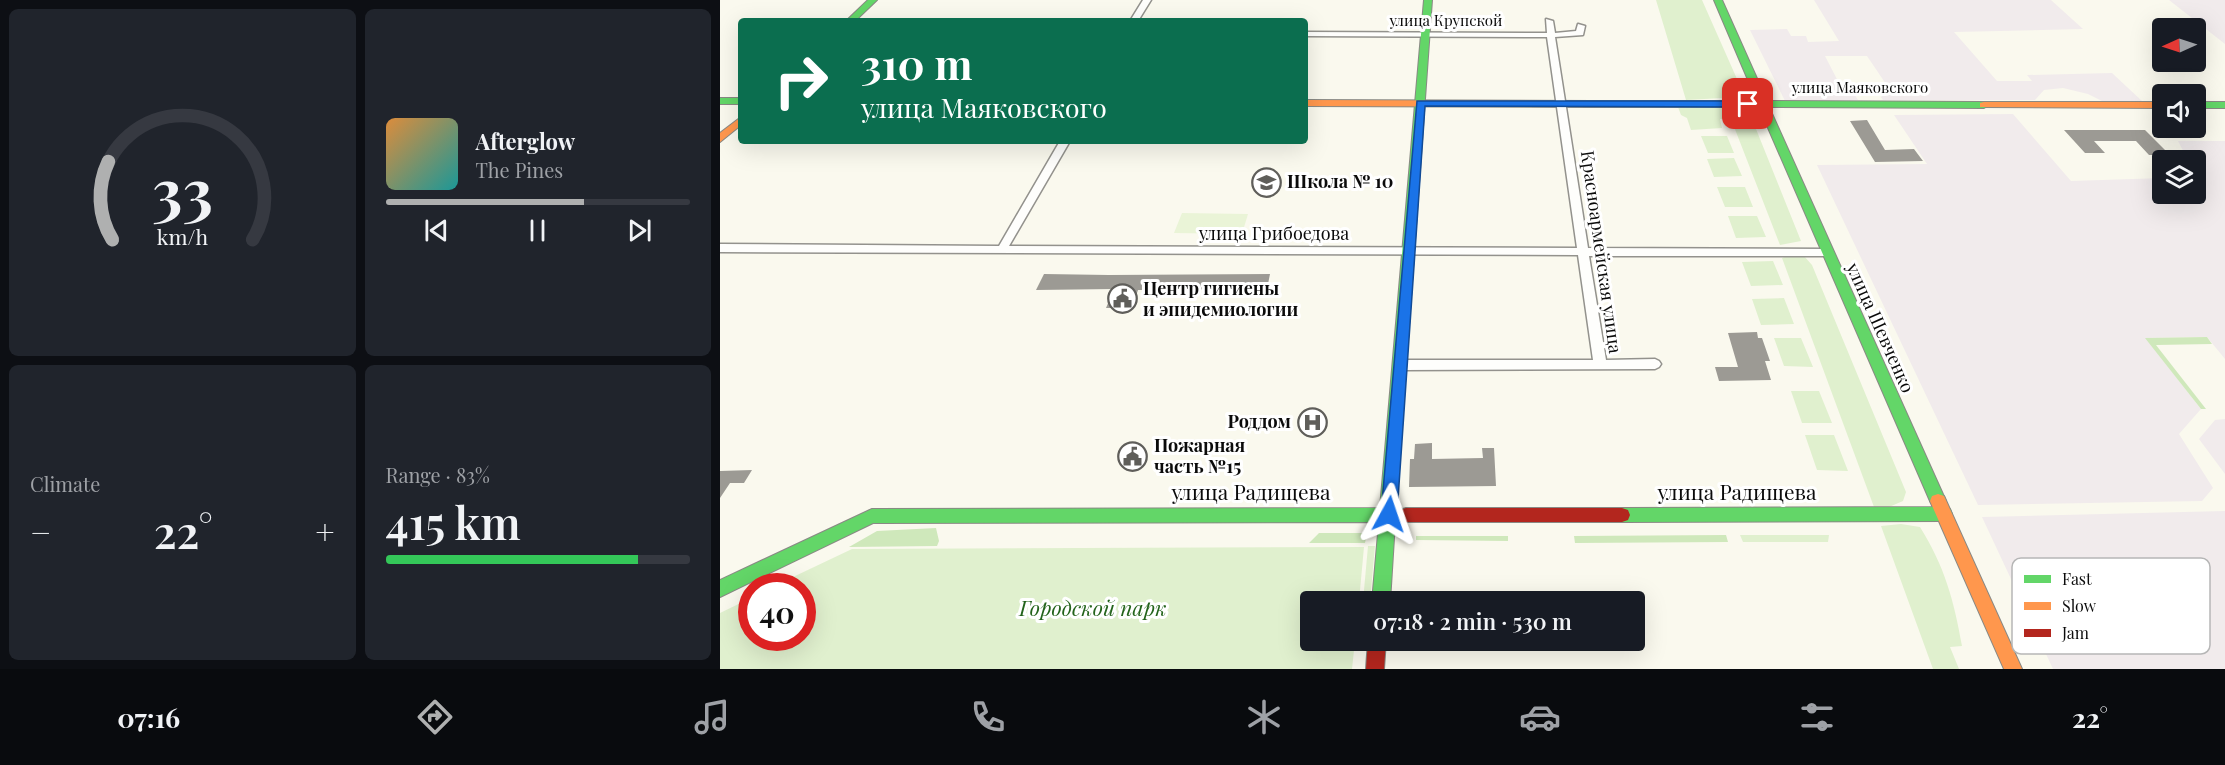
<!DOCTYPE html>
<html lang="en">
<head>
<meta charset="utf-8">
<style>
	:root { --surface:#171b24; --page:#20242c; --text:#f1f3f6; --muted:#9ea1a6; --line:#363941; --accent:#afb0b0 }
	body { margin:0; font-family:"Playfair Display",serif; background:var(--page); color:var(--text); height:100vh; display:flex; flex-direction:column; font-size:22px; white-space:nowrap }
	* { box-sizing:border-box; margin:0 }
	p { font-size:20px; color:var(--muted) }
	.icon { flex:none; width:33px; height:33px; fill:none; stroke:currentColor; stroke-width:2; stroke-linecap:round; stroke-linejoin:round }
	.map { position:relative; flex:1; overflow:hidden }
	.details { display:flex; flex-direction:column; gap:9px; padding:9px; background:#0d0f14; width:720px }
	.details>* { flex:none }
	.guide { position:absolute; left:18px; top:18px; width:570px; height:126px; border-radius:6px; box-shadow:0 6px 24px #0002; background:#0b6e4f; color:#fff; overflow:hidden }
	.needle { width:39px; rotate:267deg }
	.fabs { position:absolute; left:1432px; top:18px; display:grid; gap:12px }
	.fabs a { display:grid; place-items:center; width:54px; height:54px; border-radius:6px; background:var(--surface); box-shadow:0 6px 24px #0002; font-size:30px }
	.speed { position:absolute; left:18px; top:573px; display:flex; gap:12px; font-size:30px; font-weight:700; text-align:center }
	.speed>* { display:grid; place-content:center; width:78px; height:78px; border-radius:50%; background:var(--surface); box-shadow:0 6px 24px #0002; line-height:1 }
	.speed .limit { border:9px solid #d22; background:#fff; color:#111 }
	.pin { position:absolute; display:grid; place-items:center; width:51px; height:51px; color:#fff; margin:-26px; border-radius:12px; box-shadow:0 3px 9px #0006 }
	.me { position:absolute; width:66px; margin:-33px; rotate:5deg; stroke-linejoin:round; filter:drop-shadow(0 0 4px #0008) }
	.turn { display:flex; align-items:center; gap:21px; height:126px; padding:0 24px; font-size:27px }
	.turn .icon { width:78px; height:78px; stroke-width:2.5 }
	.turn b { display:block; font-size:42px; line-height:51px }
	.big { font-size:45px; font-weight:600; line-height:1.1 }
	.details .widget { flex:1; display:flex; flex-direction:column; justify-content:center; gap:9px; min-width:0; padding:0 21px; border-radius:9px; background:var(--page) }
	.details .dial { align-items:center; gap:0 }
	.dial svg { height:156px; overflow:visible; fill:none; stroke:var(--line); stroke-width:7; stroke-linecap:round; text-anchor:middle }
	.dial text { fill:var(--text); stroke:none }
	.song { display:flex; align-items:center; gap:18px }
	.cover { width:72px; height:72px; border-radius:9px; background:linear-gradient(135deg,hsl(30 70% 55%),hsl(180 70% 35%)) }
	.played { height:6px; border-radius:3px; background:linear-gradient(90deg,var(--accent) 65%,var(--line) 65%) }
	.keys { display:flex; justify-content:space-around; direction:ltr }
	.heat { display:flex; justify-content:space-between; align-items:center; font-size:33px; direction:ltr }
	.charge { height:9px; border-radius:4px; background:linear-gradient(90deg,#34c759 83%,var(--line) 0) }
	.details .tiles { flex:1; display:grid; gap:9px; grid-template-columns:repeat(2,1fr) }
	.trip { position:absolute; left:580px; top:591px; width:345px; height:60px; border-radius:6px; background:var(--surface); box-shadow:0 6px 24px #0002; font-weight:600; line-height:60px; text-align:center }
	.tabs { display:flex; height:96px; justify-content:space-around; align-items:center; background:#090b0e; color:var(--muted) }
	.tabs .icon { width:42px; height:42px }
	.tabs .on { color:var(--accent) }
	.tabs b { font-size:27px; color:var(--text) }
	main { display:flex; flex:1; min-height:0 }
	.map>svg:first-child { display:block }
	.industrial { fill:#f1ebec }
	.green { fill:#e0f0ce }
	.forest { fill:#cfe8bb }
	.pitch { fill:#eaf4d7 }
	.building { fill:#9c9a94 }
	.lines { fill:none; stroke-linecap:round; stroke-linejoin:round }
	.street-casing { stroke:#93928d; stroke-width:3 }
	.fast-casing { stroke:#898984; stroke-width:2 }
	.slow-casing { stroke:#898984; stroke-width:2 }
	.jam-casing { stroke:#898984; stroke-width:2 }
	.street { fill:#fefefc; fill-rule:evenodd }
	.fast { fill:#63d668; fill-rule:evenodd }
	.slow { fill:#ff974d; fill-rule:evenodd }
	.jam { fill:#b3261e; fill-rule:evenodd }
	.route { fill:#1a73e8; stroke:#114b97; stroke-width:1.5 }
	.labels { text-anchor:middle; stroke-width:6; stroke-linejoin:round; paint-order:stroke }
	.far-street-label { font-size:15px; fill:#0b0b0b; stroke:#fff }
	.poi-label { font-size:18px; font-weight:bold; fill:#0b0b0b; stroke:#fff; text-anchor:start }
	.street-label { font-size:18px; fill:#0b0b0b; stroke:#fff }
	.near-street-label { font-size:21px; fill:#0b0b0b; stroke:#fff }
	.near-park-label { font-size:21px; font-style:italic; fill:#23631b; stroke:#fff }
	.key { fill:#fff; stroke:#b6b6b6; stroke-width:1.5 }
	.key-label { font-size:16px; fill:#0b0b0b }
</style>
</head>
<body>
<main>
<section class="details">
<div class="tiles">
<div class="widget dial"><svg viewBox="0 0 100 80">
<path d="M14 69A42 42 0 1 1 86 69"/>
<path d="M14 69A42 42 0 0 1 12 29" stroke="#afb0b0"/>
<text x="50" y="56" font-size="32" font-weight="700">33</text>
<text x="50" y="72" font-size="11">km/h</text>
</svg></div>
<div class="widget">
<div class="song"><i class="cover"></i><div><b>Afterglow</b><p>The Pines</p></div></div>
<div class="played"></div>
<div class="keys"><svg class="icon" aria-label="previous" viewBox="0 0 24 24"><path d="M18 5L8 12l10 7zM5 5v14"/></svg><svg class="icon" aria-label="pause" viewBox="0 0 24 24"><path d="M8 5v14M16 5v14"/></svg><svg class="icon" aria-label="next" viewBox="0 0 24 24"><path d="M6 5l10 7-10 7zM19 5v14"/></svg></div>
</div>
<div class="widget"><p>Climate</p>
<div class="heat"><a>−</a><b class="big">22°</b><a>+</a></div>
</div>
<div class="widget"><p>Range · 83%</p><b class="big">415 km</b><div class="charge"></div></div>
</div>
</section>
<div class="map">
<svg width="1505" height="669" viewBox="0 0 1505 669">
	<rect width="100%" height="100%" fill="#faf9ee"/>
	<path class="industrial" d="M1094,0H1331L1363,29L1234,32L1277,81H1312L1307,75L1392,73L1422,101H1382L1368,94L1343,88L1324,90L1315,100H1163L1161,97L1170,90L1147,56H1105L1121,87H1130L1138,100L1065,101L1030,30L1067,29L1071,36H1086L1088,42L1119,41Z
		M1449,0H1505V44Z
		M1293,114L1351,181L1443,178V194H1476V160L1454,159L1467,158L1458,141H1505V359L1487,337L1426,338L1481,409L1459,434L1493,488L1482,501L1258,505L1097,165L1207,164L1174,115Z
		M1505,419V474L1479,439L1495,420Z
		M1505,511V669H1333L1262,517Z"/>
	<path class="green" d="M936,0H982L1021,88V97L966,100Z
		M958,107H1022L1028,109L1081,241L1060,245L1011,119H1000L1002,128L971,130L967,118L961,115Z
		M981,136H1007L1014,153H988Z
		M1014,158L1022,176L994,177L987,159Z
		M997,187H1025L1033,207H1005Z
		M1008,216H1037L1046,237L1016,238Z
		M1073,254L1084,256L1092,265L1186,492L1183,501L1169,507H1154L1062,258Z
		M1053,261L1063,285L1031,286L1022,262Z
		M1064,298L1074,324L1041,325L1032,299Z
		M1054,338H1081L1093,367L1064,366Z
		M1071,391H1099L1112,423H1082Z
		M1114,435L1128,471L1097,470L1085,435Z
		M1181,524L1200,527C1225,567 1234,601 1242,646L1230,647L1239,669H1213L1161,526Z
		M1020,535H1109L1108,542H1023Z
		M648,546H655L650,601H643Z
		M644,547L639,601L591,602V640L635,641L632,669H0V613L31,598L32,638H82V586H54L132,549Z"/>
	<path class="forest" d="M1487,337L1492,344L1436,345L1486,409H1481L1425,338Z
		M216,528L219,541L217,546L129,547L157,531Z
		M599,533H647L645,543H589Z
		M1006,535L1008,542L855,543L854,536Z
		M696,536H788V541L696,540Z"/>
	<path class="pitch" d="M462,213L528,214L522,234L454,233Z"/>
	<path class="building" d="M1147,120L1165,150L1194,149L1203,161L1155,162L1130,121Z
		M1344,130H1425L1450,155H1429L1416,141H1374L1385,153H1365Z
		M324,274L389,275L550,274L547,289L418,290L412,308H386L394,289L316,290Z
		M1037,332L1038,338H1042L1050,361H1045L1051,380L999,381L995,367H1018L1008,333Z
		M712,443V459L763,458L762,448H774L776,486L689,487L690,459H694L695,444Z
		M32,470L24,483H10L0,498V471Z"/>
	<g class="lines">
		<defs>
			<path id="street" d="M423,0H431L418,21H410Z
				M826,19L833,21L835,33L856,31L858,24L865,26L863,35L835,37L868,248L1107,249L1111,250L1112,253L1111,256H869L886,360L935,359L939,361L941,364L939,367L935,369L682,370L678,368L676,365L678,362L682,360H873L858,255L0,252V244L279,246L340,141H350L289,246L857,248L827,37L585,36V32L827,33Z"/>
			<path id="fast" d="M148,0H157L135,21H126Z
				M704,0H712L676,508L692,510L694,515L692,520L675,522L670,602H652L659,522L153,523L0,597V580L152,509L660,508Z
				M994,0H1002L1047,101L1264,102L1269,105L1264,108L1049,107L1226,501L1221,507L1230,509L1232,514L1230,519L1224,521L902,522L896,520L894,515L896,510L902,508L1215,507L1210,501L1039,107H873L868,104L873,101H1037Z
				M0,98H21V104H0Z
				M1476,102H1505V108H1476Z"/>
			<path id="slow" d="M585,100L873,101L878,104L873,107L585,106Z
				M1264,102H1443V108L1260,107V103Z
				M21,117V125L0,142V133Z
				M1218,494L1224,496L1302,669H1284L1210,501L1212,496Z"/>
			<path id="jam" d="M686,508H902L908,510L910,515L908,520L902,522H686L680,520L678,515L680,510Z
				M648,640H666L664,669H646Z"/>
		</defs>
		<use href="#street" class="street-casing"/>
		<use href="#fast" class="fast-casing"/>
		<use href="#slow" class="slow-casing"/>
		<use href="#jam" class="jam-casing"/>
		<use href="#street" class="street"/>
		<use href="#fast" class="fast"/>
		<use href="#slow" class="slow"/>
		<use href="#jam" class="jam"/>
	</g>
	<path class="route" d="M697,101H1028L1033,104L1028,107L705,106L677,514L674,519L669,521L663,519L661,514Z"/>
	<defs>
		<symbol id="school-ring" viewBox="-11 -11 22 22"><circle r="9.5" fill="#fff" stroke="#5f5e5a" stroke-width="1.5"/><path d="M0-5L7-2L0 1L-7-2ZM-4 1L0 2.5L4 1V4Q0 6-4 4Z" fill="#5f5e5a"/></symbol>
		<symbol id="civic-ring" viewBox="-11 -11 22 22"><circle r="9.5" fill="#fff" stroke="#5f5e5a" stroke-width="1.5"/><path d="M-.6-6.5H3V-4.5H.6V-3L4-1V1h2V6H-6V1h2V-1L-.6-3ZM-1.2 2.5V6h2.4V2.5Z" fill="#5f5e5a"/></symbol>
		<symbol id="hospital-ring" viewBox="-11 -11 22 22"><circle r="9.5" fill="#fff" stroke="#5f5e5a" stroke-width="1.5"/><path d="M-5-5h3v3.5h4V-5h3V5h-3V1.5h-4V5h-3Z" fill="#5f5e5a"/></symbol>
	</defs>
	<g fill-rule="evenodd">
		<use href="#school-ring" x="530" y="166" width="33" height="33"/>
		<use href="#civic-ring" x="386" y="282" width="33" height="33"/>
		<use href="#hospital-ring" x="576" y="406" width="33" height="33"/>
		<use href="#civic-ring" x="396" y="440" width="33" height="33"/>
	</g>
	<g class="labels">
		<g class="far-street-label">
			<text x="726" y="26">улица Крупской</text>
			<text x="1140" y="93">улица Маяковского</text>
		</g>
		<g class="poi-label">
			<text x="567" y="188">Школа № 10</text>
			<text x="423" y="295">Центр гигиены<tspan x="423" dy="21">и эпидемиологии</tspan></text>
			<text x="571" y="428" text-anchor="end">Роддом</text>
			<text x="434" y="452">Пожарная<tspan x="434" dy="21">часть №15</tspan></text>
		</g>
		<g class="street-label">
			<text x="554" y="240">улица Грибоедова</text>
			<text transform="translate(881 252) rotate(82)" y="6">Красноармейская улица</text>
			<text transform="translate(1160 328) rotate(66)" y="6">улица Шевченко</text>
		</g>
		<g class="near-street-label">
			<text x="531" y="500">улица Радищева</text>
			<text x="1017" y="500">улица Радищева</text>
		</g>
		<g class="near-park-label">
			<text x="373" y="616">Городской парк</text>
		</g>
	</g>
	<rect x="1292" y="558" width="198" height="96" rx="9" class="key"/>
	<rect x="1304" y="575" width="27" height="8" fill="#63d668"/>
	<rect x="1304" y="602" width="27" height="8" fill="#ff974d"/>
	<rect x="1304" y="629" width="27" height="8" fill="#b3261e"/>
	<g class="key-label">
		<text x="1342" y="585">Fast</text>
		<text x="1342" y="612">Slow</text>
		<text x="1342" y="639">Jam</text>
	</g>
</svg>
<div class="fabs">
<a><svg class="needle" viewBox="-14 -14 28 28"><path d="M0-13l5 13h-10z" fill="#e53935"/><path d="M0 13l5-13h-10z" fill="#9ea1a6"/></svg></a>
<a><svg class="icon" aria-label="sound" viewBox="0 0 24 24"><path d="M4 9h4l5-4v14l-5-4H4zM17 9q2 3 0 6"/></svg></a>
<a><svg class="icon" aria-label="layers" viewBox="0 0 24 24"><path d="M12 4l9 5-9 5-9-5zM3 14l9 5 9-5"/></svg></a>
</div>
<div class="speed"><div class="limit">40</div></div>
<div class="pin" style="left:1028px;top:104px;background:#d93025"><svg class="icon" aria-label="arrive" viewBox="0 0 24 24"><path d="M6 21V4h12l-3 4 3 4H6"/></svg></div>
<svg class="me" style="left:669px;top:514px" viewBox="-20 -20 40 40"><path d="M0-17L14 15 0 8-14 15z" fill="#1a73e8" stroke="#fff" stroke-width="4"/></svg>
<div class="trip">07:18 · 2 min · 530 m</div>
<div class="guide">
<div class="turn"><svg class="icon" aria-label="right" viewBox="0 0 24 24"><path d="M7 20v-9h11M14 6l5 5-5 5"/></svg><div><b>310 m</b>улица Маяковского</div></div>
</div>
</div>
</main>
<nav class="tabs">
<b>07:16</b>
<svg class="icon on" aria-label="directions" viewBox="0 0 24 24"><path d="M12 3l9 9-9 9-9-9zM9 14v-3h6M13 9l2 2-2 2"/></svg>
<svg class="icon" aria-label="music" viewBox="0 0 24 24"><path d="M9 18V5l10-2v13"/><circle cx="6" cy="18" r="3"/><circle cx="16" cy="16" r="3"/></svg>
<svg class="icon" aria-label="phone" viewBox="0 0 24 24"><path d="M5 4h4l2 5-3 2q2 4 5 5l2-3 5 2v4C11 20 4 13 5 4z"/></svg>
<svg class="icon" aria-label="climate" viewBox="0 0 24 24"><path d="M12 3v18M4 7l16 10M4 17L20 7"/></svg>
<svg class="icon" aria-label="car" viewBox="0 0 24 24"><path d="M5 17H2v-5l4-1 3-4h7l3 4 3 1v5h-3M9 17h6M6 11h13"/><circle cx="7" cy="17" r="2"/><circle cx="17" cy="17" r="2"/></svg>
<svg class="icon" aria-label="filters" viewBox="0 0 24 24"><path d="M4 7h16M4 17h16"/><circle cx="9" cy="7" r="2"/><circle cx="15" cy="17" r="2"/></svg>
<b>22°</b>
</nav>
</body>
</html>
